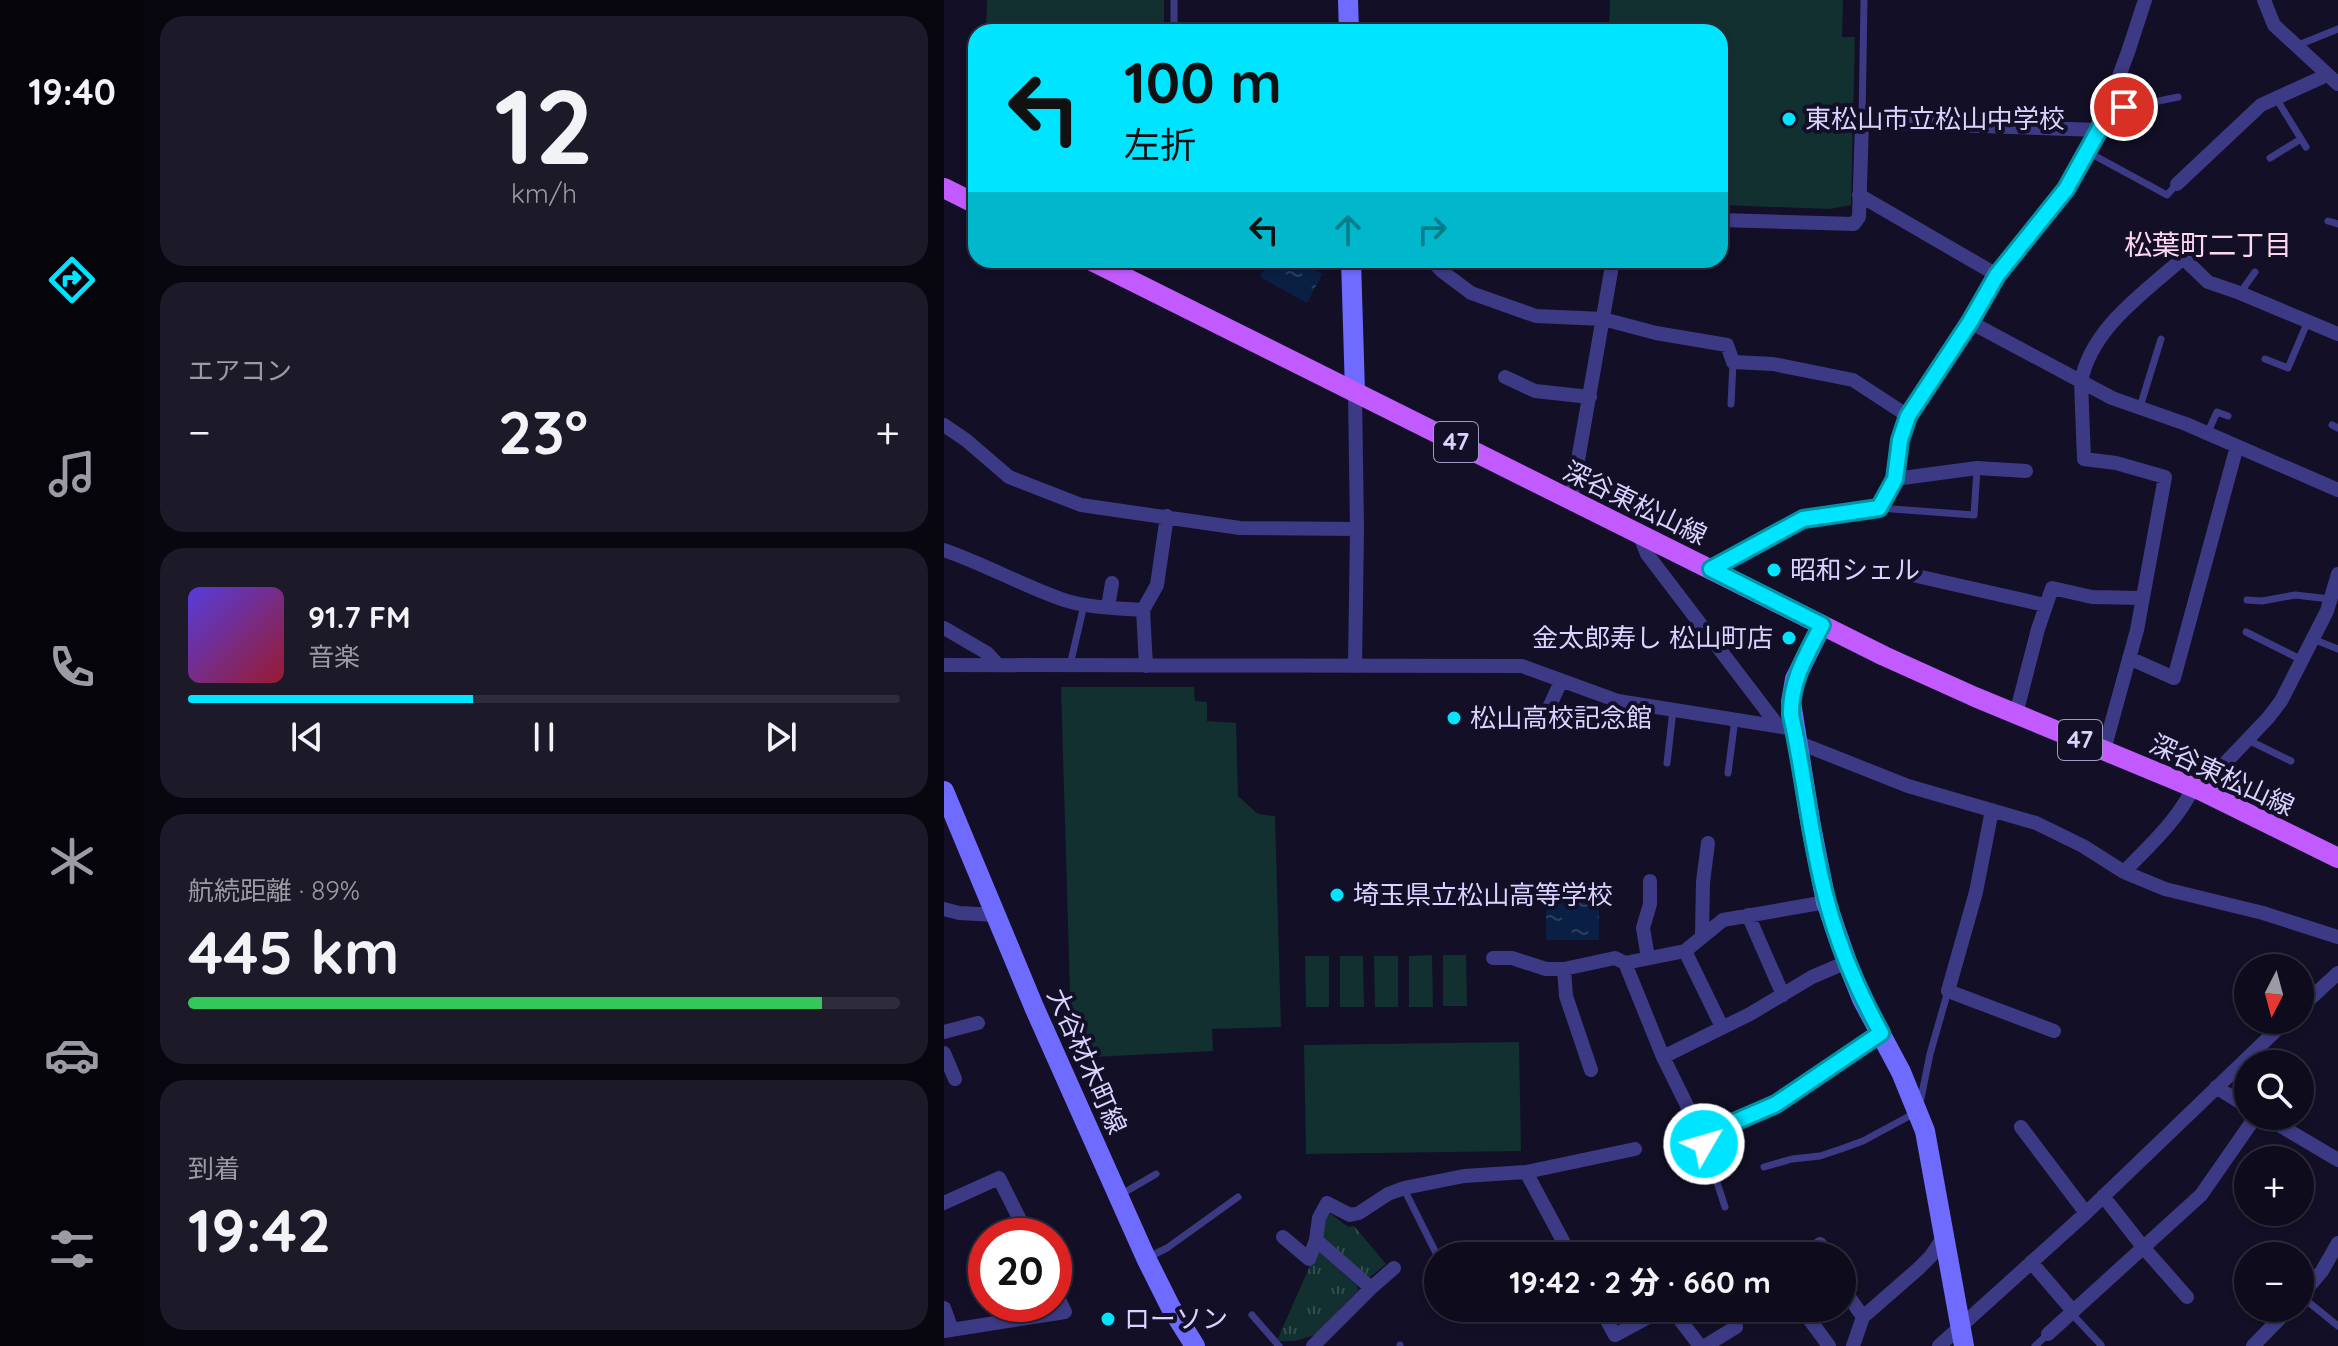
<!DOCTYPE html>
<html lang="ja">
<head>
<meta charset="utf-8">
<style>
	:root { --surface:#0e0b1c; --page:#1c1929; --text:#f1f3f6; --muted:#9b9ba3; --line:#2e2b3b; --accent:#00e5ff }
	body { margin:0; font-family:Quicksand,"Noto Sans JP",sans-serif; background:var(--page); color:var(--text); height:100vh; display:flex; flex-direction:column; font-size:30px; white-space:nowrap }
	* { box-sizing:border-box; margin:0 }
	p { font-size:26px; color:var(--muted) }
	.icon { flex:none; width:44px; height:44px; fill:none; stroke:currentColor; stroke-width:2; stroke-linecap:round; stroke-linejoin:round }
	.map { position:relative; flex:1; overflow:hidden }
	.side { display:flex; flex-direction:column; gap:16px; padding:16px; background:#08060f; width:800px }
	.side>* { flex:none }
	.hud { position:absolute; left:24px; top:24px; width:760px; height:244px; border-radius:24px; box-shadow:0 2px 6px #0004,0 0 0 2px var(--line); background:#00e5ff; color:#111; overflow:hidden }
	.needle { width:52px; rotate:186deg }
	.buttons { position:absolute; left:1290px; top:954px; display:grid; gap:16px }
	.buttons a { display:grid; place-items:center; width:80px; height:80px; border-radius:50%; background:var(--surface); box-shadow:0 2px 6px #0004,0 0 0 2px var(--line); font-size:40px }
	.speed { position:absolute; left:24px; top:1218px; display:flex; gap:16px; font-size:40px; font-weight:700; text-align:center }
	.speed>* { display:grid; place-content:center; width:104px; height:104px; border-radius:50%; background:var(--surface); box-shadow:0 2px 6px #0004,0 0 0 2px var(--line); line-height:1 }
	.speed .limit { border:12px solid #d22; background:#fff; color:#111 }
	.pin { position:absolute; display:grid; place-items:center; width:68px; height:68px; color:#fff; margin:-34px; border:4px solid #fff; border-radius:50%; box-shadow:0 2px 8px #0007 }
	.me { position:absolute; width:88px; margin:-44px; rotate:52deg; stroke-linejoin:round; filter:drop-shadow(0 0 6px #0008) }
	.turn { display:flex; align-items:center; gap:28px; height:168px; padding:0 24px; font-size:36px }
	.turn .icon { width:104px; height:104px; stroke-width:2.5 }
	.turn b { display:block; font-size:56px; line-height:68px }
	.lanes { display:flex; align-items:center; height:76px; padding:0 24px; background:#0003; justify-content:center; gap:40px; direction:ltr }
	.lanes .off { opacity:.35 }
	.big { font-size:60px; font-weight:800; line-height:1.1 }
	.side .widget { flex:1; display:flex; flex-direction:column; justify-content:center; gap:12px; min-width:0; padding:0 28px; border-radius:24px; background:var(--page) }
	.side .dial { align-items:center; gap:0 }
	.dial b { font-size:104px; line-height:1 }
	.song { display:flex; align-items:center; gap:24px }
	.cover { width:96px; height:96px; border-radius:12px; background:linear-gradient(135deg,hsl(250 70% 55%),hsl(350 70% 35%)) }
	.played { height:8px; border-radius:4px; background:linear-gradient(90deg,var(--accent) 40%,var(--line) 40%) }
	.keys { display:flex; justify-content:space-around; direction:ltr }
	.heat { display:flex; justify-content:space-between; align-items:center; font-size:44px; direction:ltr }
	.charge { height:12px; border-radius:6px; background:linear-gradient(90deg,#34c759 89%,var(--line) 0) }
	.trip { position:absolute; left:480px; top:1242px; width:432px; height:80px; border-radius:40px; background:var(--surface); box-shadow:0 2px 6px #0004,0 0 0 2px var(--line); font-weight:800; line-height:80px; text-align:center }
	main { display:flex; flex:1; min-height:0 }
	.tab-bar { display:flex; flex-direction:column; width:144px; justify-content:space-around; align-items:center; background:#06040b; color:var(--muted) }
	.tab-bar .icon { width:56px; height:56px }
	.tab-bar .current { color:var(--accent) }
	.tab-bar b { font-size:36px; color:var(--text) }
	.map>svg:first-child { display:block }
	.park { fill:url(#park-tufts) }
	.pitch { fill:#12302f }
	.water { fill:url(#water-ripples) }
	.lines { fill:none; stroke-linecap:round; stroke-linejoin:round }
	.lane { stroke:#3d3a85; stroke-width:7 }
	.street { stroke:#3d3a85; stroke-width:14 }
	.secondary { stroke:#6f6bff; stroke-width:20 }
	.primary { stroke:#c25bff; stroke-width:20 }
	.route-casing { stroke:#0095a6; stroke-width:20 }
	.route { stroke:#00e5ff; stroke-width:14 }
	.poi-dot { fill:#00e5ff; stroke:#130f26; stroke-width:3 }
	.labels { text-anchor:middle; stroke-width:8; stroke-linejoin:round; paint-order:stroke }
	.shield { fill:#130f26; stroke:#9e99be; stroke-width:2 }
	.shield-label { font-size:24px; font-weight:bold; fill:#d9d4ff }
	.poi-label { font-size:26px; fill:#d9d4ff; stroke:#130f26; text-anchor:start }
	.street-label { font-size:26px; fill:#d9d4ff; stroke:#130f26 }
	.neighbourhood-label { font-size:28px; fill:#ffd6f0; stroke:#130f26 }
</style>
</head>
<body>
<main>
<nav class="tab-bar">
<b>19:40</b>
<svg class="icon current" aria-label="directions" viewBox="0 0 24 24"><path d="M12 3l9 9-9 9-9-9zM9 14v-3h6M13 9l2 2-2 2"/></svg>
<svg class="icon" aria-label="music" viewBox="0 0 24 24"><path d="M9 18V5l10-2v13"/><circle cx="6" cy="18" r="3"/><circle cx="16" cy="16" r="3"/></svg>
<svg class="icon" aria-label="phone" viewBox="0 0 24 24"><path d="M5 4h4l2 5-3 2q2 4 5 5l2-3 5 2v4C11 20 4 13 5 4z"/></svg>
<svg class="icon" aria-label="climate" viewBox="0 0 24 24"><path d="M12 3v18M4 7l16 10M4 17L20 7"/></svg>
<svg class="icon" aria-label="car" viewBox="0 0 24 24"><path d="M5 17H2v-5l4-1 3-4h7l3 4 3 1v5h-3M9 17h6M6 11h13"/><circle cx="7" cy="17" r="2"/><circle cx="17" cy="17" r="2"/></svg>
<svg class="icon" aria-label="filters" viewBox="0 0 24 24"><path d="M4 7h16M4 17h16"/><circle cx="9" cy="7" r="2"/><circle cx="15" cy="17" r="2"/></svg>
</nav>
<section class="side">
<div class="widget dial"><b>12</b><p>km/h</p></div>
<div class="widget"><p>エアコン</p>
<div class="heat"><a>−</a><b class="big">23°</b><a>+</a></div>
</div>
<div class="widget">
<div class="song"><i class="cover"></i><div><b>91.7 FM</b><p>音楽</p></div></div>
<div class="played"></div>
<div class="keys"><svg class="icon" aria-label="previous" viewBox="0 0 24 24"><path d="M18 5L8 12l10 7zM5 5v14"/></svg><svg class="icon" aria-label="pause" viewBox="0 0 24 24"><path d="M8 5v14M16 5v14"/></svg><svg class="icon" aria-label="next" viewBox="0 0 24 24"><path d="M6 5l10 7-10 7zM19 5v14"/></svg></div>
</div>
<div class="widget"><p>航続距離 · 89%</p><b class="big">445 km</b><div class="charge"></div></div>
<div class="widget"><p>到着</p><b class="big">19:42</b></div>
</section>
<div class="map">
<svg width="1394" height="1346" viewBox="0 0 1394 1346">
	<defs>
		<pattern id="park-tufts" width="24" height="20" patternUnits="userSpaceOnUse" patternTransform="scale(2)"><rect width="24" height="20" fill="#12302f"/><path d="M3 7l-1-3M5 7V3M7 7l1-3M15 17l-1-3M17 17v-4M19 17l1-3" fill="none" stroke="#344d4e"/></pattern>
		<pattern id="water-ripples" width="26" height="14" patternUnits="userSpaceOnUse" patternTransform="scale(2)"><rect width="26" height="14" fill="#0a1f44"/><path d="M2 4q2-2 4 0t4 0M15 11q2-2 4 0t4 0" fill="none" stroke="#2d3f60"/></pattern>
	</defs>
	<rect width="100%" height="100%" fill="#130f26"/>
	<path class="park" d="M387,1214L404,1227L410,1226L442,1264L426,1277H421L377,1236L382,1215Z
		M373,1250L413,1286L414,1290L371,1335L351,1341H335L334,1338Z"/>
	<path class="pitch" d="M43,0H220V32H42Z
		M666,0H899L898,37H911L907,205L886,209L776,205V32H665Z
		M117,687H250L251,701L263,702V721L292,723L294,796L314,814L331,816L337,1027L268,1029L269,1051L149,1057L127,1027Z
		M488,955L489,1007H465V956Z
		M499,955H522L523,1006H499Z
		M361,956H385V1007H362Z
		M396,956H419L420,1007H396Z
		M430,956H454V1007H431Z
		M575,1042L577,1151L362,1154L360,1045Z"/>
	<path class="water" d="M325,260H352L378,274L363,303L316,277Z
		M602,901H655V940H602Z"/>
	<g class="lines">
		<path class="lane" d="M230,32V0
			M1352,46L1394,29
			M1332,98L1362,147
			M1162,112L1234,97
			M918,122L920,0
			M1142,151L1223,195L1233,184
			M1326,158L1357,139
			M1384,221L1394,224
			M1296,293L1311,272
			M1321,359L1344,368L1364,321
			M787,404L789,363
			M1196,407L1217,339
			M1388,425L1394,428
			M1263,434L1273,412L1284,416
			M935,508L1030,515L1033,469
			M1303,600L1318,601L1351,595L1386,599
			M1302,632L1358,660
			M1369,639L1394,649
			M126,665L140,605
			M1304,740L1347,761
			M723,763L729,710
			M784,773L791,719
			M976,1103L986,1054L1004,991
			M724,1150L758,1136L781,1207
			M820,1167L848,1159L876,1156L897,1149L919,1141L971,1113
			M460,1189L493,1255
			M176,1195L212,1174
			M203,1258L223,1248L294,1197
			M1357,1296L1394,1326
			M1127,1313L1157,1345
			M308,1315L335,1346
			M456,1346V1345
			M1091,1346L1104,1334"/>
		<path class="street" d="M1320,0L1330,25L1394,84
			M1233,184L1317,105L1383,75
			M915,195L1053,275
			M776,220L910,224L915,217L918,122L1155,130
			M487,260L499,272L527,293L592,316L659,319L712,333L783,345L789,362L829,364L909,380L964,416
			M1026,322L1168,398L1242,424L1394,490
			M561,377L591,391L646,397
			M411,392L413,529L411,666
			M0,425L22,440L65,477L137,505L296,528L413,529
			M951,479L1033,468L1082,471
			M627,500L669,260
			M696,536L703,554L834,726
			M0,550C41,564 79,586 120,600C145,608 174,608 199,610
			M767,569L859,519L935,508L951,479L956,440L964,416L1026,322L1053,275L1122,189L1155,130L1184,52L1201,0
			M964,574L1101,605
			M164,607L168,583
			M0,628L43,653L54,665
			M1185,658L1230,678L1293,446
			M0,665L578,666L674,701L850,729
			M202,666L199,610L213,585L223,516
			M604,710L617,681
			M1072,714L1094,629L1108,588L1148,597L1197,598
			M853,742L964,786L1092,823L1139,846L1180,872L1221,889L1319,913L1394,937
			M1160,750L1193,630L1221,477L1172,463L1140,459L1137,382C1147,328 1200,293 1239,258L1264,282L1296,293L1394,334
			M1258,791L1265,780L1324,718L1337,701L1383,611L1394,574
			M1048,810L1032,892L1004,991L1110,1031
			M1180,872C1205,846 1234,820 1249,788
			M882,902L779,920L741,951L681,963L719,1057L758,1136L832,1104L937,1033
			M0,909L15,913L53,915
			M804,915L839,995
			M758,935L759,882L764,843
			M741,951L778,1027
			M549,958H568L602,969H620L671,958L681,963
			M704,958L699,928L706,904V881
			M620,969L622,996L647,1070
			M1356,1008L1394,973
			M0,1032L34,1023
			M0,1053L11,1079
			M719,1057L806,1014L868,977L903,962
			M1272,1087L1304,1107
			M1320,1116L1394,1160
			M1077,1127L1142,1213
			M582,1172L627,1256
			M1159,1196L1199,1247L1243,1297
			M0,1203L55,1178L84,1236
			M339,1237L365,1259L372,1240
			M876,1244L881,1256
			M1087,1262L1129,1311
			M898,1287L919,1317
			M427,1288L450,1268
			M1356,1297L1378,1271L1394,1243
			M0,1308L8,1330
			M656,1308L671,1335L721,1308
			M727,1308L756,1346
			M857,1308L885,1346
			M0,1331L121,1312L110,1289
			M1104,1334L1257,1195L1312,1116
			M369,1346L427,1288L372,1240L375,1218L383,1203L406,1215L415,1213L444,1194L460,1188L520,1176L582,1172L691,1149
			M761,1346L792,1327L788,1308
			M909,1346L919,1317L974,1269L987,1256L1001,1235
			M995,1346L1142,1213L1343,1020
			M1309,1346L1346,1308"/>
		<path class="secondary" d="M404,0L405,32
			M407,260L411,392
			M878,625L851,679L847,702L867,826L882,902L903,962L918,999L957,1072L981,1131L1020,1346
			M0,791L90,1007L202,1258L226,1306L251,1346"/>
		<path class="primary" d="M0,188L32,204
			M146,260L940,656L1031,697L1258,791L1394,858"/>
	</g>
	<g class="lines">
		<defs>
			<path id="route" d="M760,1144L758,1136L832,1104L937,1033C914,991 895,948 883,902C866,841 861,777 847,715C846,681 863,654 878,625L767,569L859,519L935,508L951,479L956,440L964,416L1026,322L1053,275L1122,189L1155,130L1162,112L1180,107"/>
		</defs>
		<use href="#route" class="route-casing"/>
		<use href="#route" class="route"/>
	</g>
	<g class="poi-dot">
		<circle cx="845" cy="119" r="8"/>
		<circle cx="830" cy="570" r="8"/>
		<circle cx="845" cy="638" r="8"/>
		<circle cx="510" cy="718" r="8"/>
		<circle cx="393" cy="895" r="8"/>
		<circle cx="164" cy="1319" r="8"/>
	</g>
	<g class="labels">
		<g class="shield">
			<rect x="490" y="422" width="44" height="40" rx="6"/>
			<rect x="1114" y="720" width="44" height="40" rx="6"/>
		</g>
		<g class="shield-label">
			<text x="512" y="450">47</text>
			<text x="1136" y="748">47</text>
		</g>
		<g class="poi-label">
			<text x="861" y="128">東松山市立松山中学校</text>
			<text x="846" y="579">昭和シェル</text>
			<text x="829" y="647" text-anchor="end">金太郎寿し 松山町店</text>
			<text x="526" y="727">松山高校記念館</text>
			<text x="409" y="904">埼玉県立松山高等学校</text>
			<text x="180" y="1328">ローソン</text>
		</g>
		<g class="street-label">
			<text transform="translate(691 503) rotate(26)" y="9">深谷東松山線</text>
			<text transform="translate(1278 775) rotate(25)" y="9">深谷東松山線</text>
			<text transform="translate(143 1061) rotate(66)" y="9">大谷材木町線</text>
		</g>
		<g class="neighbourhood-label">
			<text x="1264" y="255">松葉町二丁目</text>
		</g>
	</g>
</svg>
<div class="buttons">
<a><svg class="needle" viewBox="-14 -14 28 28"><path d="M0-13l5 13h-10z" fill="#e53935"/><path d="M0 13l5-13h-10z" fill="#9b9ba3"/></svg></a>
<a><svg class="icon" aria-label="search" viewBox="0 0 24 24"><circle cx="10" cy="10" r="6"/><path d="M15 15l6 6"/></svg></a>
<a>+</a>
<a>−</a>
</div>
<div class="speed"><div class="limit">20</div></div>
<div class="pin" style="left:1180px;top:107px;background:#d93025"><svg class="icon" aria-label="arrive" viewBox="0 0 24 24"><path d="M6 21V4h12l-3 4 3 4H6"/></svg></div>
<svg class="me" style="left:760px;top:1144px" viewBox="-20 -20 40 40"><circle r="17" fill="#00e5ff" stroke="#fff" stroke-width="3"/><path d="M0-11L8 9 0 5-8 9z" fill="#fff"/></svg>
<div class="trip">19:42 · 2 分 · 660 m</div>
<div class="hud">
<div class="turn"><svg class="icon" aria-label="left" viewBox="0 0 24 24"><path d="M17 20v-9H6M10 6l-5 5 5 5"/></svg><div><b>100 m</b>左折</div></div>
<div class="lanes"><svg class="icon" aria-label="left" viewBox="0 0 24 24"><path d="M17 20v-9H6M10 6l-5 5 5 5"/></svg><svg class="icon off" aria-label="ahead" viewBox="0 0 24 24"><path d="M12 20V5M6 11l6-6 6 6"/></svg><svg class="icon off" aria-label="right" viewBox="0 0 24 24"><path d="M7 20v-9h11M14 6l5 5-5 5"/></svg></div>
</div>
</div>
</main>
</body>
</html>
